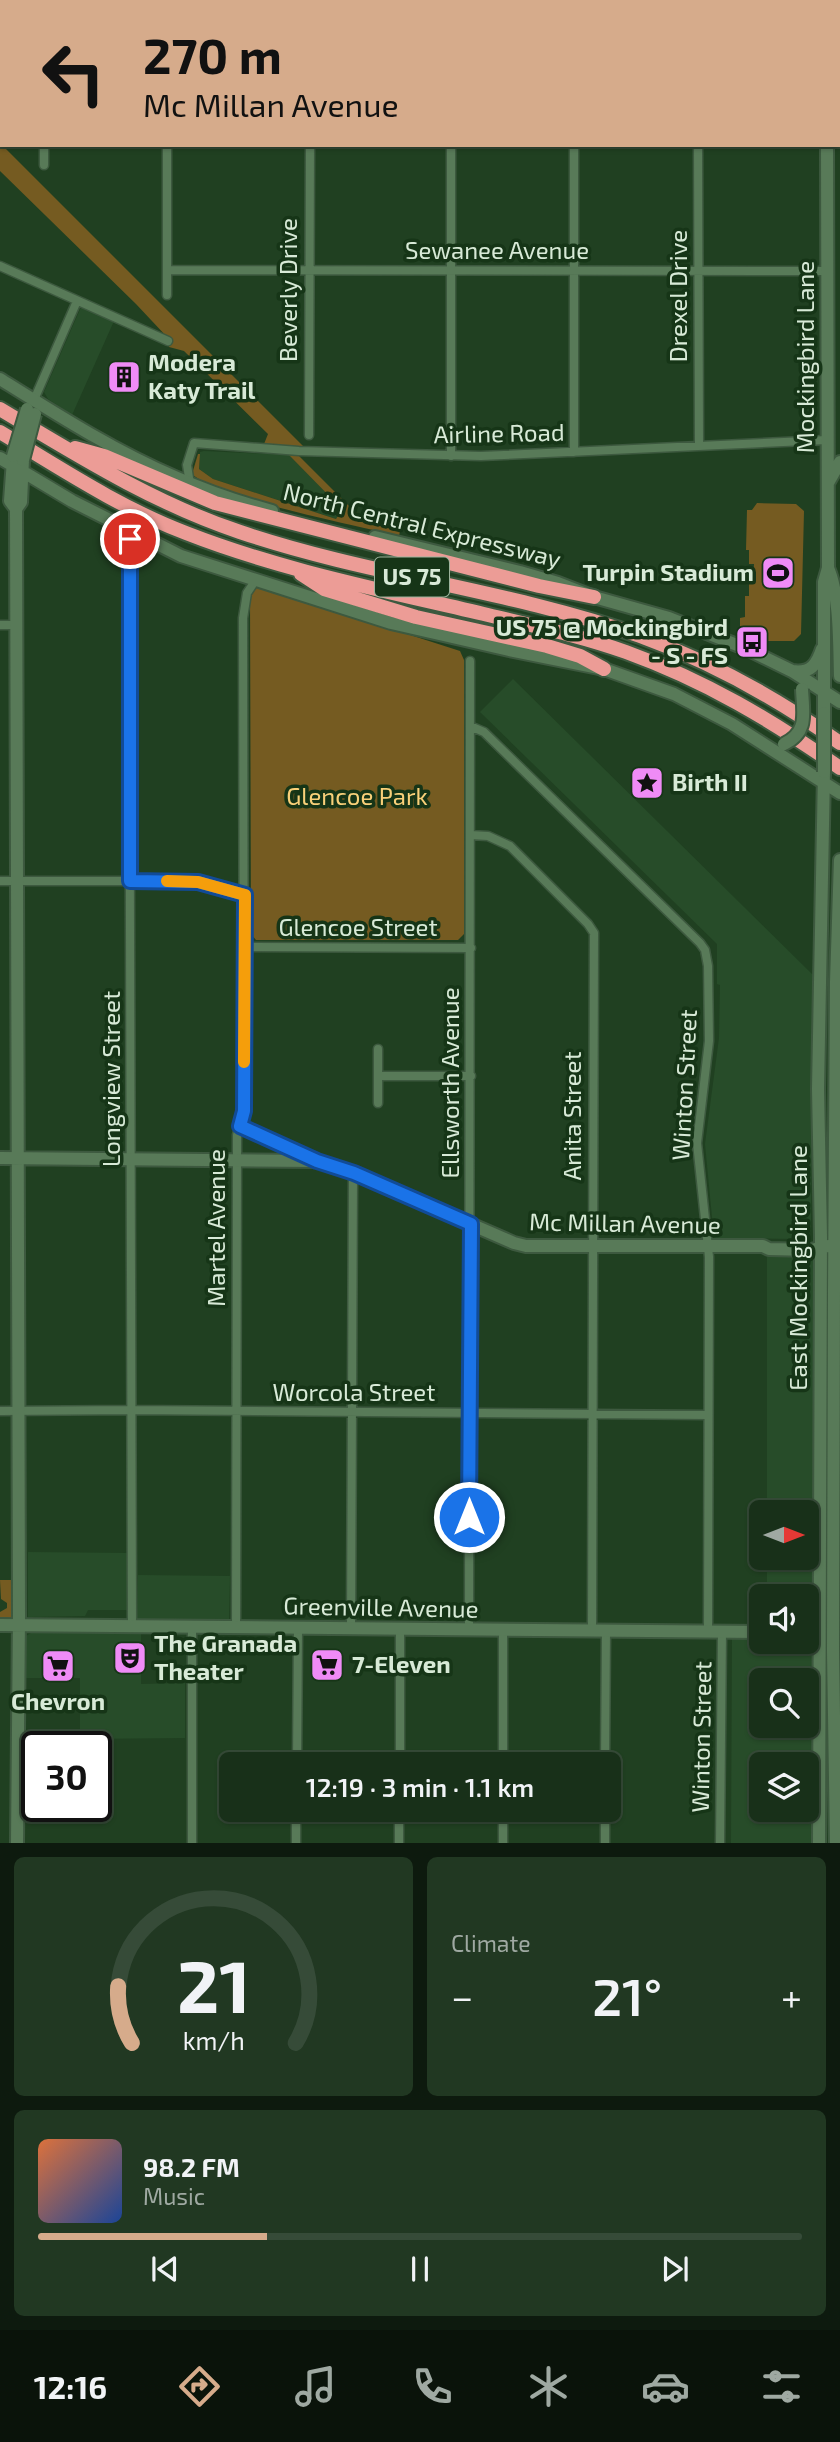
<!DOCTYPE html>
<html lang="en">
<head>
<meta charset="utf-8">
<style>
	:root { --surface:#183019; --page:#213822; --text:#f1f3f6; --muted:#9fa9a2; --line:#364b38; --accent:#d6ab8b }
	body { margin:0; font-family:"Exo 2",sans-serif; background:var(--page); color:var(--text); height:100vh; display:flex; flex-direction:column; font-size:26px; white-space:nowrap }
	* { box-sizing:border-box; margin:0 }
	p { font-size:23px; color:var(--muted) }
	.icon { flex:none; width:38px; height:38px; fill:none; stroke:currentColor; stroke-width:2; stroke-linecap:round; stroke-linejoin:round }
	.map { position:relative; height:1843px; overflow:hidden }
	.drawer { display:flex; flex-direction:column; gap:14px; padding:14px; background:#0d1a0e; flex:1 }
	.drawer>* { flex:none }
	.top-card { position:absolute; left:0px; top:0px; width:840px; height:147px; box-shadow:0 2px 5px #0004,0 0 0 2px var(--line); background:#d6ab8b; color:#111; overflow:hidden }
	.needle { width:46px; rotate:90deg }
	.controls { position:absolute; left:749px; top:1500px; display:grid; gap:14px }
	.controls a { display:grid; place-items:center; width:70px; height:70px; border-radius:10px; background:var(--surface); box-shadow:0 2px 5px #0004,0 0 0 2px var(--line); font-size:35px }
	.speed { position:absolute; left:21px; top:1731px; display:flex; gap:14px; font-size:35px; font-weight:700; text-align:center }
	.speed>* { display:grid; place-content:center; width:91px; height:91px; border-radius:50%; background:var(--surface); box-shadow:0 2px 5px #0004,0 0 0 2px var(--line); line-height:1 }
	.speed .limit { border:4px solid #111; border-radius:10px; background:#fff; color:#111 }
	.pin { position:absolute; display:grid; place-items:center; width:60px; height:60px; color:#fff; margin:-30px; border:4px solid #fff; border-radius:50%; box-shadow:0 2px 7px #0007 }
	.me { position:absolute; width:77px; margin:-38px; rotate:0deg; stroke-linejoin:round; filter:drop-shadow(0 0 5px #0008) }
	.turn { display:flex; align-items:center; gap:24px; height:147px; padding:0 28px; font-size:32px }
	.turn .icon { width:91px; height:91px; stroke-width:2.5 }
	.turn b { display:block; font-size:49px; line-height:60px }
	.big { font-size:52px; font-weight:600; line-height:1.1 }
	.drawer .widget { flex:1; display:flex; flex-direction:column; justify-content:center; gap:10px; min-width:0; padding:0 24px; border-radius:10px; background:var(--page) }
	.drawer .dial { align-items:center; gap:0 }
	.dial svg { height:182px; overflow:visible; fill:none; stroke:var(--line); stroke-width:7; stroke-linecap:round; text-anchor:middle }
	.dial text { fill:var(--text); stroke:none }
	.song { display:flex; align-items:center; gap:21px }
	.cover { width:84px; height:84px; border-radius:10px; background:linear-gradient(135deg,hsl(20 70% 55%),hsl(220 70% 35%)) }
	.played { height:7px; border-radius:4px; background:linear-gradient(90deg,var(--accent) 30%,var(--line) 30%) }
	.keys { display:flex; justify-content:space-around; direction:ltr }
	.heat { display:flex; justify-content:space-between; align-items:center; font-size:38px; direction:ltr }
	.drawer .tiles { flex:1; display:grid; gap:14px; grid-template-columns:1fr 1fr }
	.widget:last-child { grid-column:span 2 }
	.trip { position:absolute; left:219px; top:1752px; width:402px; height:70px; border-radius:10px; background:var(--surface); box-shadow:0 2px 5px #0004,0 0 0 2px var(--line); font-weight:600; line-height:70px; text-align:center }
	.tab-bar { display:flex; height:112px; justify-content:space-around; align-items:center; background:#0a130a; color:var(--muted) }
	.tab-bar .icon { width:49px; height:49px }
	.tab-bar .on { color:var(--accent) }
	.tab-bar b { font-size:32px; color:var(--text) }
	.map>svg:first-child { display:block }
	.built { fill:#274c29; fill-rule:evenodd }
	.green { fill:#755b21 }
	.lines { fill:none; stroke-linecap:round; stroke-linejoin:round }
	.street-casing { stroke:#3d593f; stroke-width:11 }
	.secondary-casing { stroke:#3d593f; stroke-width:16 }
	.highway-casing { stroke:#3d593f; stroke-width:18 }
	.street { stroke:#587a58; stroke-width:8 }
	.secondary { stroke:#587a58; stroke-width:12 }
	.highway { stroke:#ec9c96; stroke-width:14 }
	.secondary-bridge-casing { stroke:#3d593f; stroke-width:16; stroke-linecap:butt }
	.secondary-bridge { stroke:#587a58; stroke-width:12 }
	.route-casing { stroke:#114b97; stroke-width:18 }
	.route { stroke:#1a73e8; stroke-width:12 }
	.slow { stroke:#f59e0b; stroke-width:12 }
	.labels { text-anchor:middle; stroke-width:7; stroke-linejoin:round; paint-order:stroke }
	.shield { fill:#163517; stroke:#9eb49d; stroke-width:2 }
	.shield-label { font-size:23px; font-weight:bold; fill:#d8ead7 }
	.street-label { font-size:24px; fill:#d8ead7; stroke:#163517 }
	.poi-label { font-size:24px; font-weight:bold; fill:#d8ead7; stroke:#163517; text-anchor:start }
	.park-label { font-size:24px; fill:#f9d079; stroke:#163517 }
</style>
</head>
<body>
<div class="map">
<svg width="840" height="1844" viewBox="0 0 840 1844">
	<rect width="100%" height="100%" fill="#204021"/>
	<path class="built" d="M81,307L114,321L72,415L48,399L44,392Z
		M204,451L289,455L338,503L342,509L341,513L336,519L213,479L199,469L200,452Z
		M513,679L813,975L811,1231L807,1236L796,1239L714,1238L705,1144L719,1038L720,985L717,984V944L480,712Z
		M767,1254H814V1629H807V1596H767V1558H807V1512H767Z
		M28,1552L128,1553V1610H88L85,1616L28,1617Z
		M138,1575L230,1576L229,1620L137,1619Z
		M31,1633H141V1684L185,1683V1738L80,1739V1678H24V1637Z
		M732,1639H761V1642H807V1639H814L813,1843H731ZM761,1680H807V1726H761ZM761,1764H807V1810H761Z"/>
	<path class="green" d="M0,143L304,447L264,444L268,434L184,351L169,347L167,337L136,304L0,171Z
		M198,454H200L199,469L213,479L336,519L342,509L289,455H298L353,510L373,523L391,525L393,521L402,522L399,536C358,526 217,498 192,474Z
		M757,503L796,504L804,511L801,634L794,641H763L740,631V618L745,617V596H749V582H753L754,564H749V550H746L747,510H752Z
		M261,587L460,651L464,660V934L458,940H256L251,934L250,595L255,588Z
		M0,1580H15L14,1616L12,1618L0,1619V1612L7,1608V1603L1,1599Z"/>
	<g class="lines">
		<defs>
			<path id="street" d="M44,2V0
				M168,2V0
				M452,2V0
				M575,2V0
				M699,2V0
				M838,85H840
				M44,145V165
				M698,145L699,446
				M0,266L168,341
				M167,270L827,271
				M167,295V145
				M34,400L77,301
				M309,435L310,145
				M574,452V145
				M451,456V145
				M190,484L187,465L194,443L299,451L481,456L827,440
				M0,625H16
				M470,726L484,732L700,943L705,950L708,966L709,1041L697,1143L709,1257L708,1632
				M470,835L488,836L510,846L588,924L594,933L592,1630
				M0,881H187L208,884L245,895
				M245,947L471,948
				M378,1076H471
				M378,1103V1049
				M240,1126L311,1159
				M0,1411L132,1410L708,1415
				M132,1626L129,577V543L132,533
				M236,1628L237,1149V1135L244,1111L243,618L247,593L255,581
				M351,1629L353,1173
				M469,1630L470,661
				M503,1630V1764
				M297,1764L298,1629
				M400,1764V1630
				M605,1764L606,1631
				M503,1810V1844
				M192,1844V1626
				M296,1844V1810
				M399,1844V1810
				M605,1844V1810
				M720,1844L722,1632"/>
			<path id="secondary" d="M826,0V2
				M310,2V0
				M0,4L2,5
				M0,379C56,414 114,451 175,477C206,491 239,502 272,511
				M0,458L72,501L181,556L391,623L509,650L604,669L674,694L732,724L840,793
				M13,460L10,501L16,509
				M828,483L840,462
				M375,537L520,572L558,583L594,597L669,618L747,649L792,671L840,702
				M828,568C840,595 839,644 840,676
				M792,671C811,674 817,664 822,649
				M824,713V582L828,568L827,145
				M0,1158L317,1161L353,1173L514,1243L526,1246H763L769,1249L811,1250L828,1246
				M0,1625L761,1632
				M17,1844L19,1615L16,509L21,502L23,460
				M819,1844L821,1237L818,1089L824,772
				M836,1844L833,1651L834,1291L836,982L840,860"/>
			<path id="highway" d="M0,409C77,455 153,503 240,532C370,576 510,590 640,636C712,662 778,699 840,743
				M0,432C60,468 120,508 186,533C283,571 387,591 488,615C534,626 581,636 626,652C706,681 771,720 840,768
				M75,448L104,456L215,503L539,586L594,597
				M301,574L324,589L416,617L547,646L580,656L604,669"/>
		</defs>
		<use href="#street" class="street-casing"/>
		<use href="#secondary" class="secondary-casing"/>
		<use href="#highway" class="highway-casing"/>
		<use href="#street" class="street"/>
		<use href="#secondary" class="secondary"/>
		<use href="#highway" class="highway"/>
		<defs>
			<path id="secondary-bridge" d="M13,456L27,409
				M23,460L35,414
				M784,744C809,732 803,713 802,689
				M824,772V713"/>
		</defs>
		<use href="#secondary-bridge" class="secondary-bridge-casing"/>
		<use href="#secondary-bridge" class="secondary-bridge"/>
	</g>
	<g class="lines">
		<defs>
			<path id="route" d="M130,539V881L198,882L245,895L244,1111L240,1126L317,1161L354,1173L471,1224L469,1517"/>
		</defs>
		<use href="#route" class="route-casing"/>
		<use href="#route" class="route"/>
		<path class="slow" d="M167,881L198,882L245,895L244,1062"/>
	</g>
	<defs>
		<symbol id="building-square" viewBox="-11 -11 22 22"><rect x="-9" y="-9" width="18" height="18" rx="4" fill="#ef8bf6" stroke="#163517"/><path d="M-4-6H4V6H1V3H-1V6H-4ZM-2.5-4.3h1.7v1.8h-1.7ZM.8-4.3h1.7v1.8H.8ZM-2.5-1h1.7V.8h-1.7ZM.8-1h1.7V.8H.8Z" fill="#111"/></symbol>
		<symbol id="stadium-square" viewBox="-11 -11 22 22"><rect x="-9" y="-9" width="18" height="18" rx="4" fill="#ef8bf6" stroke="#163517"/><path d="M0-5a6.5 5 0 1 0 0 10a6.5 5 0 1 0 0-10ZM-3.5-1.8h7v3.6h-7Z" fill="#111"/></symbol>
		<symbol id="bus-square" viewBox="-11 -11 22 22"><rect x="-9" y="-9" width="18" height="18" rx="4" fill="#ef8bf6" stroke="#163517"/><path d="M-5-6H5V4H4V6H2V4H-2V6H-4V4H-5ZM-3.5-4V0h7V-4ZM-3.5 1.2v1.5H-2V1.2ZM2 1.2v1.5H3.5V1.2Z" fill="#111"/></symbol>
		<symbol id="sight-square" viewBox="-11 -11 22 22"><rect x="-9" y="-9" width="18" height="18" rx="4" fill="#ef8bf6" stroke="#163517"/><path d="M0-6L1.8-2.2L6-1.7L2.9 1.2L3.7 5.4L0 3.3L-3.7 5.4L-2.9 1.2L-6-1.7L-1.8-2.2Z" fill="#111"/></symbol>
		<symbol id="theatre-square" viewBox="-11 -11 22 22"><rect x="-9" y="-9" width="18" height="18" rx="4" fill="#ef8bf6" stroke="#163517"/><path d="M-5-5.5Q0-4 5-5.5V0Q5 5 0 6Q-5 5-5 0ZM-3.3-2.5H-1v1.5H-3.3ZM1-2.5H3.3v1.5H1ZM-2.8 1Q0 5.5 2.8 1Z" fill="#111"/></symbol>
		<symbol id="supermarket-square" viewBox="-11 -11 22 22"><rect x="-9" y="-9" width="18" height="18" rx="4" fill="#ef8bf6" stroke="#163517"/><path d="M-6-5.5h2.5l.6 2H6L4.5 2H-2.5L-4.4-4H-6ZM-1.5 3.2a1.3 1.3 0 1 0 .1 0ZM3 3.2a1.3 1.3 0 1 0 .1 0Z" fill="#111"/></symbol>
	</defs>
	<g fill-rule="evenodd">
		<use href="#building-square" x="105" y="358" width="38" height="38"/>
		<use href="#stadium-square" x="759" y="554" width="38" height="38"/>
		<use href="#bus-square" x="733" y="623" width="38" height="38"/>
		<use href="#sight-square" x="628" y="764" width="38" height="38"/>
		<use href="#theatre-square" x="111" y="1639" width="38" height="38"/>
		<use href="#supermarket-square" x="308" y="1646" width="38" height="38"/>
		<use href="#supermarket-square" x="39" y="1647" width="38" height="38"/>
	</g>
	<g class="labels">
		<rect class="shield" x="375" y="557.5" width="74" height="39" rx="5"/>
		<g class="shield-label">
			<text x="412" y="585">US 75</text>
		</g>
		<g class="street-label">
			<text x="497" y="259">Sewanee Avenue</text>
			<text transform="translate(289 290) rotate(-90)" y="8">Beverly Drive</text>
			<text transform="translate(679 296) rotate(-90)" y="8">Drexel Drive</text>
			<text transform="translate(806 357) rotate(-90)" y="8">Mockingbird Lane</text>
			<text transform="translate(499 434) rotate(-1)" y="8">Airline Road</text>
			<text transform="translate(422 526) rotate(14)" y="8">North Central Expressway</text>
			<text x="358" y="936">Glencoe Street</text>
			<text transform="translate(112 1079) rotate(-90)" y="8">Longview Street</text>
			<text transform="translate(451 1083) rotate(-90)" y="8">Ellsworth Avenue</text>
			<text transform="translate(685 1085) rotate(-87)" y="8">Winton Street</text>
			<text transform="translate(573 1116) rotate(-90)" y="8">Anita Street</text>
			<text transform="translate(625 1224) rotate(1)" y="8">Mc Millan Avenue</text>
			<text transform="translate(217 1228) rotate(-90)" y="8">Martel Avenue</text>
			<text transform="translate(799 1268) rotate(-90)" y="8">East Mockingbird Lane</text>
			<text x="354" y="1401">Worcola Street</text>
			<text transform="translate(381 1608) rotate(1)" y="8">Greenville Avenue</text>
			<text transform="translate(702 1737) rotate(-89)" y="8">Winton Street</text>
		</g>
		<g class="poi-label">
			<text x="148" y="371">Modera<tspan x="148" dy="28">Katy Trail</tspan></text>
			<text x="754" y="581" text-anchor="end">Turpin Stadium</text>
			<text x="728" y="636" text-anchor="end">US 75 @ Mockingbird<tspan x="728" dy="28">- S - FS</tspan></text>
			<text x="672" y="791">Birth II</text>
			<text x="154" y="1652">The Granada<tspan x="154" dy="28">Theater</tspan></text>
			<text x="352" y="1673">7-Eleven</text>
			<text x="58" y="1710" text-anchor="middle">Chevron</text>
		</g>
		<g class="park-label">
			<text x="357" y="805">Glencoe Park</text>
		</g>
	</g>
</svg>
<div class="controls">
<a><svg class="needle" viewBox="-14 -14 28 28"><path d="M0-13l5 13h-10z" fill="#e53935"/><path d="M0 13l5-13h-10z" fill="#9fa9a2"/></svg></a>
<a><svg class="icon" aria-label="sound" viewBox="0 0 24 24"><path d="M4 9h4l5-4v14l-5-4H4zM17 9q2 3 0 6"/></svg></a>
<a><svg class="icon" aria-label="search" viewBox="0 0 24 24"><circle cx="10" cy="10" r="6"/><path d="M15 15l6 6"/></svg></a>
<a><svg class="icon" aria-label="layers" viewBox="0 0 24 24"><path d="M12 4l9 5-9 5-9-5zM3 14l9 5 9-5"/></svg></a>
</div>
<div class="speed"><div class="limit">30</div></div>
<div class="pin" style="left:130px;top:539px;background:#d93025"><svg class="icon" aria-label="arrive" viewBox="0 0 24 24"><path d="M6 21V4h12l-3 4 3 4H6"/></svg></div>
<svg class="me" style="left:469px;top:1517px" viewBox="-20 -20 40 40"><circle r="17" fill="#1a73e8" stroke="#fff" stroke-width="3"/><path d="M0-11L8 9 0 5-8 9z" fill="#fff"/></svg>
<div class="trip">12:19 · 3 min · 1.1 km</div>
<div class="top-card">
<div class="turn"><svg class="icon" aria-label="left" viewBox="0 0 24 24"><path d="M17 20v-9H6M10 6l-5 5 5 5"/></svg><div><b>270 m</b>Mc Millan Avenue</div></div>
</div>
</div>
<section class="drawer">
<div class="tiles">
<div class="widget dial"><svg viewBox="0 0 100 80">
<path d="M14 69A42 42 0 1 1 86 69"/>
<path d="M14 69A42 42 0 0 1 8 44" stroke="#d6ab8b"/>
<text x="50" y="56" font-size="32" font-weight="700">21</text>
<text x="50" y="72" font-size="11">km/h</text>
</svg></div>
<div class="widget"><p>Climate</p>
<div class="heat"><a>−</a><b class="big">21°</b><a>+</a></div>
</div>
<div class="widget">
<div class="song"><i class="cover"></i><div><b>98.2 FM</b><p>Music</p></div></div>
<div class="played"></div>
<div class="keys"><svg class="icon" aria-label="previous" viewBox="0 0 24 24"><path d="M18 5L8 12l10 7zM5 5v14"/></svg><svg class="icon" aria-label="pause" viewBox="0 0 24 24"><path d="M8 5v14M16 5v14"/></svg><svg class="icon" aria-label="next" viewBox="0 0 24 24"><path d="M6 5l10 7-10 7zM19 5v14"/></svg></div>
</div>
</div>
</section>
<nav class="tab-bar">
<b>12:16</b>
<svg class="icon on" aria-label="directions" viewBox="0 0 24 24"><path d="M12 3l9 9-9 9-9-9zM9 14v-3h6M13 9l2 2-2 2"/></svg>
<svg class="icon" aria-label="music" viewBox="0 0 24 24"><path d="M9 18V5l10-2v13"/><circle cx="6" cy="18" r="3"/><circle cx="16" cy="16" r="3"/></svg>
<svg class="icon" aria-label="phone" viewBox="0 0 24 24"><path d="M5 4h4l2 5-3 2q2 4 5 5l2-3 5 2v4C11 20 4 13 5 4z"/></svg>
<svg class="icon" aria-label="climate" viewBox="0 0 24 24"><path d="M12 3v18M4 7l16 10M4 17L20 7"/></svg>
<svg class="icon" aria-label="car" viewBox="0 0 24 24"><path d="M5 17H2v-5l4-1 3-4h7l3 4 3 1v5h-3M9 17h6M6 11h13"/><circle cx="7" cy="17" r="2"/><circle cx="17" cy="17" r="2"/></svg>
<svg class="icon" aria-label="filters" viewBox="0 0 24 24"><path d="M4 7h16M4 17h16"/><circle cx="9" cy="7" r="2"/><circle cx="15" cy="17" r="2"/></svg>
</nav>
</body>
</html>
